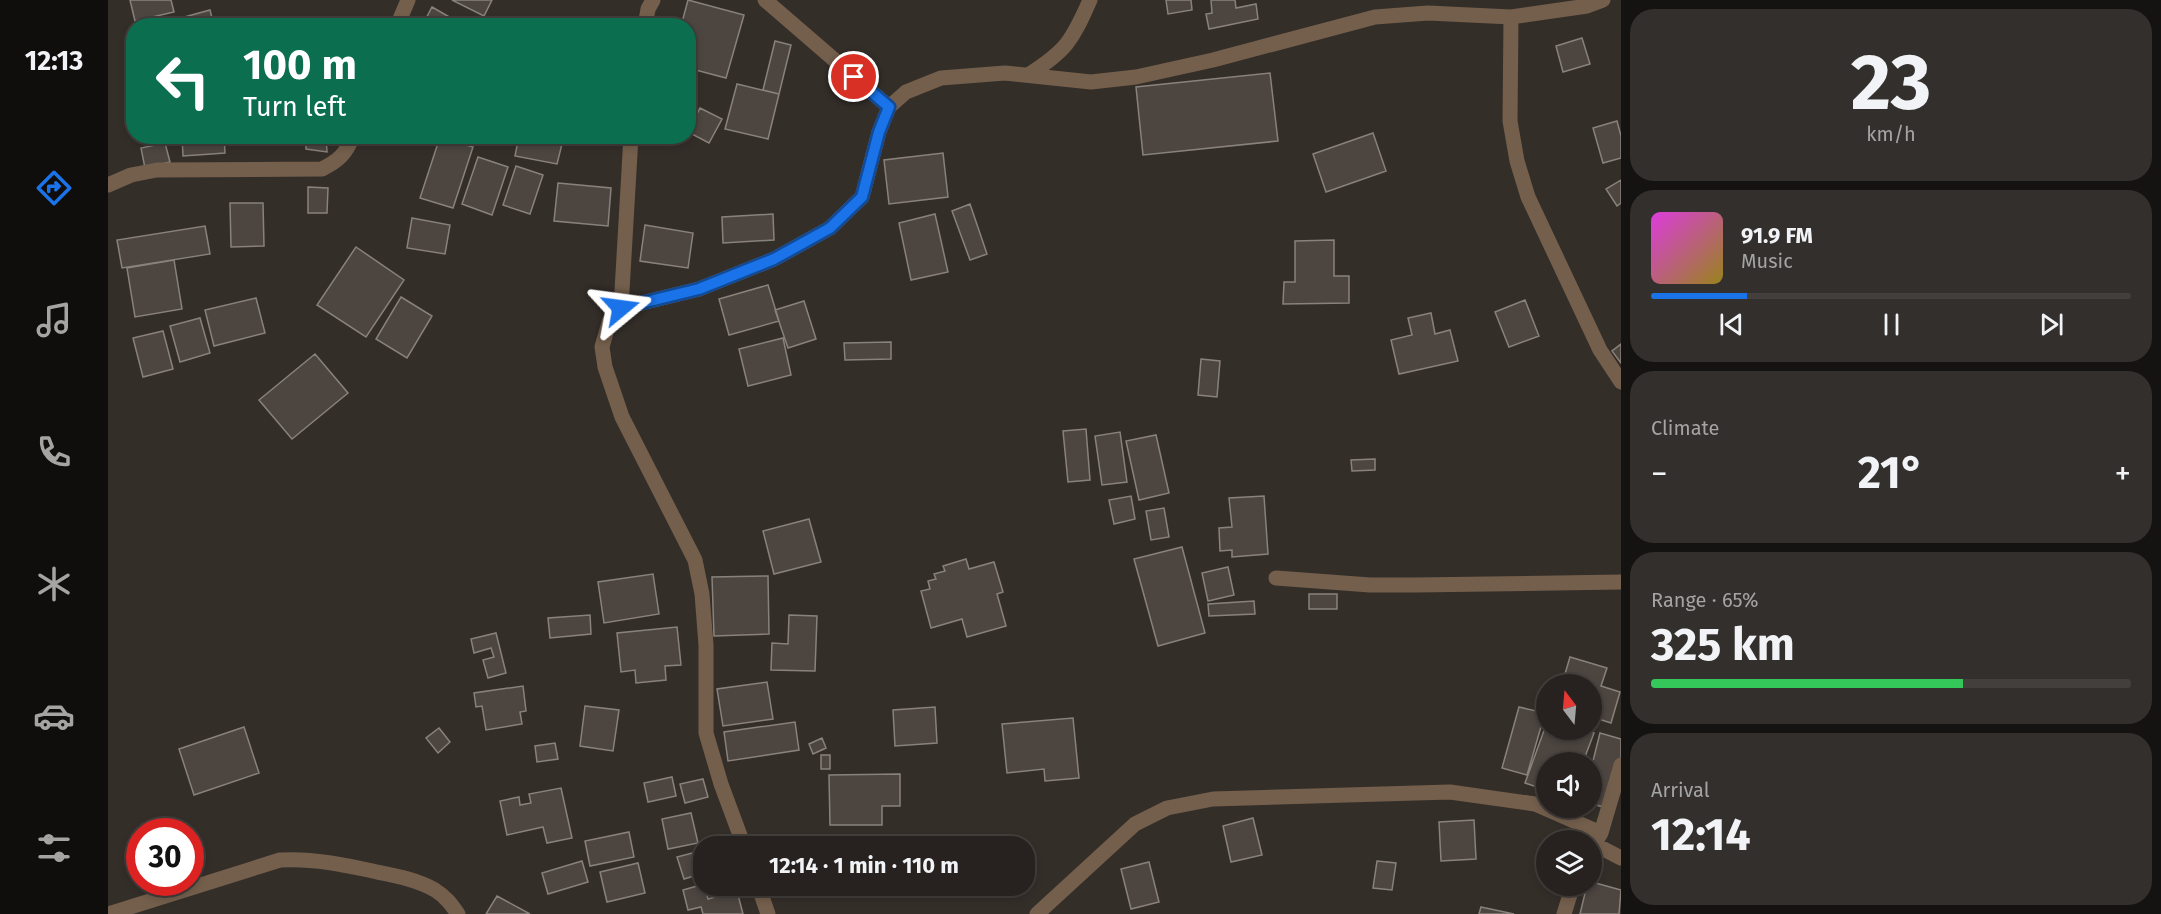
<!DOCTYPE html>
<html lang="en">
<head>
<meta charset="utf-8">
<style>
	:root { --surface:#27221f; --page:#332f2c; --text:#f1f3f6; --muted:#a4a4a4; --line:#433f3d; --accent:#1a73e8 }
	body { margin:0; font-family:"Fira Sans",sans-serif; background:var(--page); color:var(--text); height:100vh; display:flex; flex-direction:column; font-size:22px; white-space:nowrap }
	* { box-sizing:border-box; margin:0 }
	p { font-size:20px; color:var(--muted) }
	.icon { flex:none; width:33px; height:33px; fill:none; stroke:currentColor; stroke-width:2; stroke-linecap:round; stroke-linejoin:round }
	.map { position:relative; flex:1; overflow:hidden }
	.sheet { display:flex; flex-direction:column; gap:9px; padding:9px; background:#151311; width:540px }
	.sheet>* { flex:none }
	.hud { position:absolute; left:18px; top:18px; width:570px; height:126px; border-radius:24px; box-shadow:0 3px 9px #0003,0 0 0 2px var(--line); background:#0b6e4f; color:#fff; overflow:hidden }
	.needle { width:39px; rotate:344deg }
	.controls { position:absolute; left:1428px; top:674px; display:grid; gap:12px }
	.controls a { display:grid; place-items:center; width:66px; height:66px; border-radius:50%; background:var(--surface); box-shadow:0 3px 9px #0003,0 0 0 2px var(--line); font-size:30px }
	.speed { position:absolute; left:18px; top:818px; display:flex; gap:12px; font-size:30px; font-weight:700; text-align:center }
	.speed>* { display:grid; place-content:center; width:78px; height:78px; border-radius:50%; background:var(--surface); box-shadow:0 3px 9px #0003,0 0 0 2px var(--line); line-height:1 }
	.speed .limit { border:9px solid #d22; background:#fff; color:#111 }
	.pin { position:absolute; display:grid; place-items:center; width:51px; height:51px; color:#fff; margin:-26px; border:3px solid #fff; border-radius:50%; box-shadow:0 2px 6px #0007 }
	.me { position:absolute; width:66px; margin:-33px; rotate:74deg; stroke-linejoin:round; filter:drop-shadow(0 0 4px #0008) }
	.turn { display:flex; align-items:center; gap:21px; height:126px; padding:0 18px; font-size:27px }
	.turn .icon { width:78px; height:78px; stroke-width:2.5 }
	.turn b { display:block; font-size:42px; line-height:51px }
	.big { font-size:45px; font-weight:700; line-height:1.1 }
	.sheet .widget { flex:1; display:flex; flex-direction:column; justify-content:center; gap:9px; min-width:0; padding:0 21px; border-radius:24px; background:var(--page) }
	.sheet .dial { align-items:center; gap:0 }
	.dial b { font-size:78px; line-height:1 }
	.song { display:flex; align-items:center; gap:18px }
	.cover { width:72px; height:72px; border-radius:9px; background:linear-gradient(135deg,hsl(300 70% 55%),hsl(50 70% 35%)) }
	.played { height:6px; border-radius:3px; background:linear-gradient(90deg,var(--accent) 20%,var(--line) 20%) }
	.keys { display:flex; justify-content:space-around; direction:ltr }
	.heat { display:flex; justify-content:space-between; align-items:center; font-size:33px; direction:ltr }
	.charge { height:9px; border-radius:4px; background:linear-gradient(90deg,#34c759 65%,var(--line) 0) }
	.trip { position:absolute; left:585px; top:836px; width:342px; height:60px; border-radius:24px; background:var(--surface); box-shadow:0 3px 9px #0003,0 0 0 2px var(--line); font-weight:700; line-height:60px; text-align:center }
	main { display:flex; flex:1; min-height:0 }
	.menu { display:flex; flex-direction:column; width:108px; justify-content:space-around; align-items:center; background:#100e0c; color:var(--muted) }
	.menu .icon { width:42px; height:42px }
	.menu .selected { color:var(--accent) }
	.menu b { font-size:27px; color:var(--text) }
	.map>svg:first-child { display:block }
	.building { fill:#4c4540; stroke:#89827c; stroke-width:1.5 }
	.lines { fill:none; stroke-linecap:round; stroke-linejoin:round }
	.street { stroke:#745f4c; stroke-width:15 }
	.route-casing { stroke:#114b97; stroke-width:15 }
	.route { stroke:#1a73e8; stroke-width:10 }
</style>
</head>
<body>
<main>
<nav class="menu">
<b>12:13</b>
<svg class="icon selected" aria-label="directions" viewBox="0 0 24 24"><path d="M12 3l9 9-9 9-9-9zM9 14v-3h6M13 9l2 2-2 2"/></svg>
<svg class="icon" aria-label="music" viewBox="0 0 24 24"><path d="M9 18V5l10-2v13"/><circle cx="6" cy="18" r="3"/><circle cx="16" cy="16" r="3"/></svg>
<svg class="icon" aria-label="phone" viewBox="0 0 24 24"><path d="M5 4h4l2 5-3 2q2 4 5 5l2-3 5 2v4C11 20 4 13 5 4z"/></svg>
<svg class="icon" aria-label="climate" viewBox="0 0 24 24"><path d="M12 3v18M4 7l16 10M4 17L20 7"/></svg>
<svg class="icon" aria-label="car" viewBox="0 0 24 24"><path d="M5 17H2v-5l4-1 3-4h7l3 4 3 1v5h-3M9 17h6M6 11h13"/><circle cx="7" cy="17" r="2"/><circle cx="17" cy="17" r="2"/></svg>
<svg class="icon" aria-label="filters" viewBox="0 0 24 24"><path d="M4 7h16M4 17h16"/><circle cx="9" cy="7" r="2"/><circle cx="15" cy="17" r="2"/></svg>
</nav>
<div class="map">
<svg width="1513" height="914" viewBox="0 0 1513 914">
	<rect width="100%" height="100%" fill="#342e29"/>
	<path class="building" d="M22,0H63L66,12L27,21Z
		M344,0H384L376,16Z
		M580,0L636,15L618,78L580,68V26H573Z
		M1058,0H1083L1084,10L1060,14Z
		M1103,0H1127L1128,8L1148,4L1150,19L1101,29L1098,14L1104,13Z
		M324,7L357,26H314Z
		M102,10L106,26H59L58,22Z
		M1474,38L1482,64L1455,72L1448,46Z
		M667,41L683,45L671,94L655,90Z
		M1162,73L1170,141L1035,155L1028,87Z
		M629,84L671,94L660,139L617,129Z
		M592,108L614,119L601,143L580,132Z
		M1509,121L1513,136V158L1495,163L1485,128Z
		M1265,133L1278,171L1218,192L1205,154Z
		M74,136H116L117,153L75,156Z
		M198,136H218L219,152L198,149Z
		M411,136H456L449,164L407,156Z
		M332,137L365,147L345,208L312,198Z
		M57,143L62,162L37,168L33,148Z
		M835,153L840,197L781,204L776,160Z
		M370,157L400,167L384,215L354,204Z
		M408,166L435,175L422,214L395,205Z
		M1513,180V203L1509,206L1498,189Z
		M450,183L503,188L500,226L446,221Z
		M200,187L220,188L219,213H200Z
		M122,203H155L156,246L123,247Z
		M862,204L879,254L862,260L844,211Z
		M665,214L666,240L615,243L614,217Z
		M827,214L840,272L803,280L791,223Z
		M304,218L342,225L337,254L299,248Z
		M537,225L585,233L580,268L532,261Z
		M97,226L102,254L14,268L9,240Z
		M1226,240V276H1241V303L1175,304L1176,282H1187V241Z
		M248,247L296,280L258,337L209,305Z
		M66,260L74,309L27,317L19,268Z
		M660,285L671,321L621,335L611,299Z
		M293,297L324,316L299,358L268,339Z
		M148,298L157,333L106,346L97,310Z
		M1417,300L1431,336L1401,347L1387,312Z
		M696,301L708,339L680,348L667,310Z
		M1323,313L1327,334L1342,330L1350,361L1291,374L1283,340L1304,335L1300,318Z
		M92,318L102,353L72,362L62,326Z
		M55,331L65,369L35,377L25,338Z
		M675,338L683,375L640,386L631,349Z
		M783,342V359L737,360L736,343Z
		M1513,344V363L1504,351Z
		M207,354L240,393L184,439L151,400Z
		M1093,359L1112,361L1109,397L1090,395Z
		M978,429L982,480L960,482L955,431Z
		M1012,432L1019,482L994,485L987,436Z
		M1048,435L1061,493L1031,500L1018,441Z
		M1267,459V470L1244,471L1243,460Z
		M1023,496L1027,519L1006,524L1001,500Z
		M1156,496L1160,554L1124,557V550L1112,551L1111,528L1124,527L1121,498Z
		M1056,508L1061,537L1043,540L1038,511Z
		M701,519L713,562L666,574L655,531Z
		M1074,547L1097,633L1050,646L1026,559Z
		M858,559L861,569L886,562L895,592L889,594L898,626L859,637L854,619L823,628L813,591L822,589L820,581L828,579L826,574L837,571L835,566Z
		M1120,567L1126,595L1100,601L1094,573Z
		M545,574L551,614L496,623L490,582Z
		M660,576L661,634L606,636L604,577Z
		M1201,594H1229V609H1201Z
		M1146,601L1147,614L1101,616L1100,604Z
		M482,615L483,634L442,638L440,618Z
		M681,615L709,616L707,671L663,670L664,643L680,644Z
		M569,627L573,665L557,666L558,680L528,683L527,670L513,672L509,633Z
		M388,633L398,673L380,678L375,660L386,657L383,648L366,653L363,639Z
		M1462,657L1499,668L1493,686L1512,692L1503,723L1484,717V684H1454Z
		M659,682L665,719L615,726L609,689Z
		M415,686L418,711L412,712L414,724L378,730L374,706L368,707L366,693Z
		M477,706L511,710L505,751L472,746Z
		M827,707L829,743L787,746L785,710Z
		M1411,707L1437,713L1419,775L1394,768Z
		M965,718L971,778L937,781L936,769L899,773L894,724Z
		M687,722L691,750L620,761L616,732Z
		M1438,725V729H1474L1486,733L1475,762H1438V790L1417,783Z
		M136,727L151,773L86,795L71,749Z
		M331,728L342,742L330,753L318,738Z
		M1492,733L1513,739V759L1499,808L1484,804V765Z
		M714,738L718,748L705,754L701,744Z
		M447,743L450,759L429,762L427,746Z
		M713,755H722V769H713Z
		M792,774V806H774V825H722L721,775Z
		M564,777L568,796L540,802L536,783Z
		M595,779L600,797L577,803L572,784Z
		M453,788L464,838L439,843L435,827L399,835L392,801L411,797L412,805L423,803L421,794Z
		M583,813L590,843L560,849L554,819Z
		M1145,818L1154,855L1123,862L1115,826Z
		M1366,820L1368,859L1333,861L1331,822Z
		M521,832L526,857L482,866L477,841Z
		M596,850V873L576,879L569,857Z
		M474,861L480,882L440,894L434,873Z
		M1269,861L1288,863L1284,890L1265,888Z
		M1041,862L1051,902L1023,909L1013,869Z
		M530,863L537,893L499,902L492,872Z
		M1484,882L1513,890L1511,914H1472L1479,885H1484Z
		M596,884L600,899L629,891L635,914H595L593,907L580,910L575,890Z
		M389,896L422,914H378Z
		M1373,907L1406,914H1371Z"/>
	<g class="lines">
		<path class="street" d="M657,0L781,107
			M1403,17L1402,121L1409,161L1420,197L1492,350L1513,382
			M289,26L300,0
			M537,26L540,9L545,0
			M920,75C958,51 964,41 982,0
			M0,185L23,175L49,170L214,169C230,161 238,154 245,136
			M513,308L523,136
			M1168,578L1262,585H1307L1513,582
			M1486,844L1513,858
			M636,846L613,784L598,733V645L594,594L587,560L514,417L497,367L494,347L501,322L513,308L591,289L666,259L722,228L754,197L771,132L781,107L798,92L833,78L897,73L983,82L1028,77L1105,60L1267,17L1320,13L1403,17L1479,6L1495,0
			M1484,848L1493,833L1513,765
			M650,885L660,914
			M0,914L172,860C205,858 237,865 269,872C289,876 310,880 327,890C338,897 343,904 350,914
			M929,914L1027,824L1059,808L1105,799L1342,792L1427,804L1493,833
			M1456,914L1465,885"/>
	</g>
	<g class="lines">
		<defs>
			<path id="route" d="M513,308L591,289L666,259L722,228L754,197L771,132L781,107L746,77"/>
		</defs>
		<use href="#route" class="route-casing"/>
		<use href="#route" class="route"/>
	</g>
</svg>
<div class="controls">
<a><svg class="needle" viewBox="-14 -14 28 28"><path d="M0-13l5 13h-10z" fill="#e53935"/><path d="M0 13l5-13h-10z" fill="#a4a4a4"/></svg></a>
<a><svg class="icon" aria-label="sound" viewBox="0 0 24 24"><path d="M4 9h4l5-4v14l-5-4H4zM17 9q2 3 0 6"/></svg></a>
<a><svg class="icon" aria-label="layers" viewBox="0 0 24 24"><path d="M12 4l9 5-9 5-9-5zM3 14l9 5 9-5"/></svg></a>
</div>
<div class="speed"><div class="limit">30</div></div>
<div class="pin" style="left:746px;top:77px;background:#d93025"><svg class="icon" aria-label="arrive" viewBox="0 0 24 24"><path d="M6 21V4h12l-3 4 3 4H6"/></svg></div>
<svg class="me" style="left:513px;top:308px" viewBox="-20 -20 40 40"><path d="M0-17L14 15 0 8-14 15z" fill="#1a73e8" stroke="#fff" stroke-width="4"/></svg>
<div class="trip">12:14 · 1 min · 110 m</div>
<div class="hud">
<div class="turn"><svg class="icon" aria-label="left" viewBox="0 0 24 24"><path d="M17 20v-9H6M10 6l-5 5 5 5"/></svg><div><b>100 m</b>Turn left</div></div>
</div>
</div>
<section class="sheet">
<div class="widget dial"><b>23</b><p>km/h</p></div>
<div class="widget">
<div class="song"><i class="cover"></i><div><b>91.9 FM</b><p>Music</p></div></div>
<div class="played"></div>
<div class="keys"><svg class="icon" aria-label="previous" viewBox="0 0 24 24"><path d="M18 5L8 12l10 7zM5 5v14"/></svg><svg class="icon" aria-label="pause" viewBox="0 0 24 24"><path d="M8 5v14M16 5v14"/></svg><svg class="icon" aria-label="next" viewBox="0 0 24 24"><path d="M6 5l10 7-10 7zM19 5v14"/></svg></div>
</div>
<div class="widget"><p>Climate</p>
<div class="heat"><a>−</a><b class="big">21°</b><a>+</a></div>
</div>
<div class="widget"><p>Range · 65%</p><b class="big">325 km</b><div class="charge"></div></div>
<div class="widget"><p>Arrival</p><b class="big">12:14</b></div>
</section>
</main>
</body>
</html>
